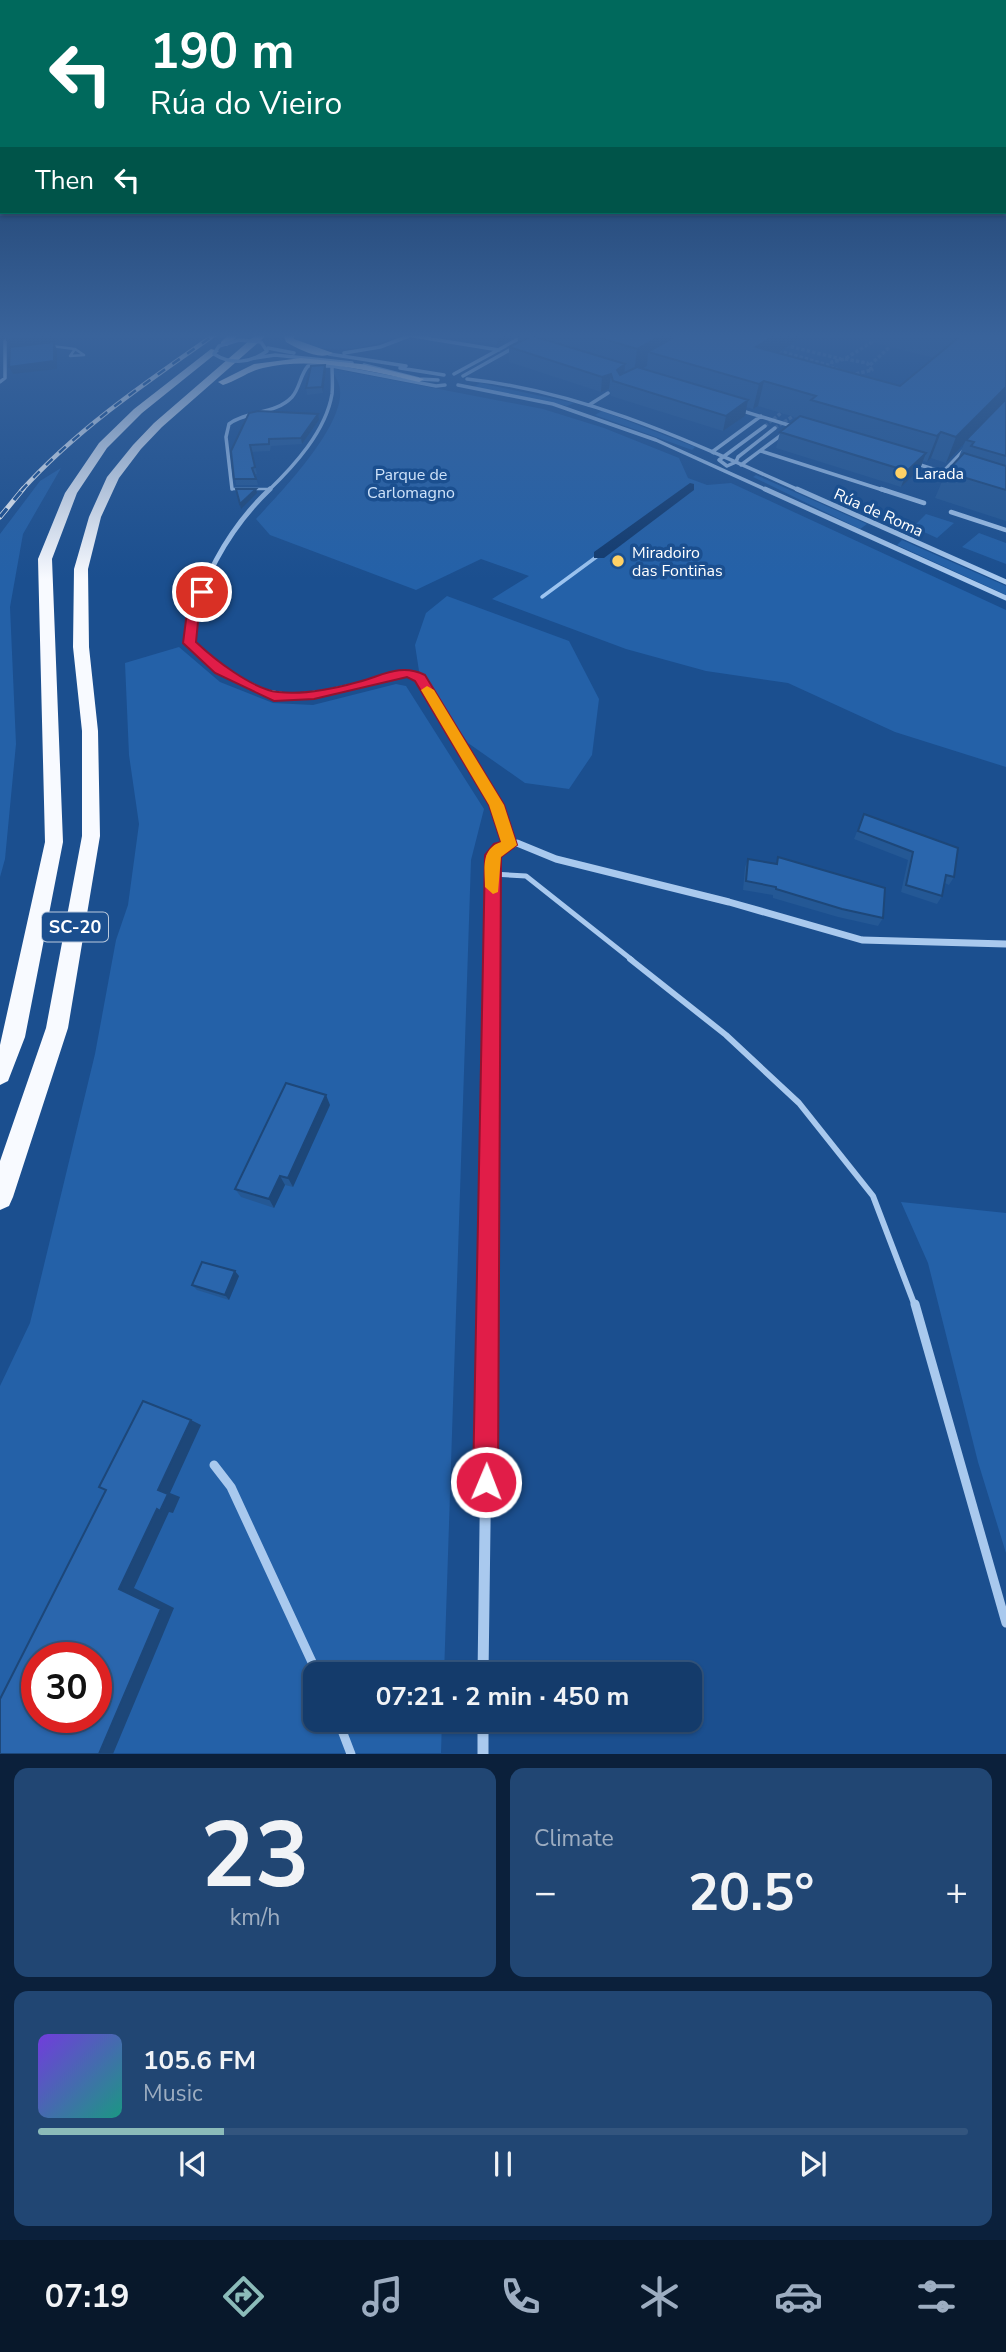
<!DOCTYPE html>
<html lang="en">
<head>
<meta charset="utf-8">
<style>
	:root { --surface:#143b6b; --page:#214673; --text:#f1f3f6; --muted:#9dadc1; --line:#33557e; --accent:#8bbbb9 }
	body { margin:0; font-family:"Nunito Sans",sans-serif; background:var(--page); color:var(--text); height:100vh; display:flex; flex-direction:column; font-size:26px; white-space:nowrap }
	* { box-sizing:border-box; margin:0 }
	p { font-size:23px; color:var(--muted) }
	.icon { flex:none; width:38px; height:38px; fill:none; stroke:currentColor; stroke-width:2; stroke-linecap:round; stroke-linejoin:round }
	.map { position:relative; height:1754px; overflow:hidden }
	.side { display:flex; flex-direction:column; gap:14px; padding:14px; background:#0b203b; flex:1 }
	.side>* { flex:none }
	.guide { position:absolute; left:0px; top:0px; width:1006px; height:214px; box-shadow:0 2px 5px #0004,0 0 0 2px var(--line); background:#00695c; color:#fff; overflow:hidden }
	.speed { position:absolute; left:21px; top:1642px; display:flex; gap:14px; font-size:35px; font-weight:700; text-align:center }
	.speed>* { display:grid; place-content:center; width:91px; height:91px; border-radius:50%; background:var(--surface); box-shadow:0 2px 5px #0004,0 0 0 2px var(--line); line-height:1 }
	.speed .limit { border:10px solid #d22; background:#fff; color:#111 }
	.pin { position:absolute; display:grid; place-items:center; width:60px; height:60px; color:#fff; margin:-30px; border:4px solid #fff; border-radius:50%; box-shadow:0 2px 7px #0007 }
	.me { position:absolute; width:77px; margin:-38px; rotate:1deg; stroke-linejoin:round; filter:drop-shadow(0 0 5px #0008) }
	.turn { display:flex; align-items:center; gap:24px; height:147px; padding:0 35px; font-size:32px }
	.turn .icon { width:91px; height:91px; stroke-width:2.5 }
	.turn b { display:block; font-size:49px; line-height:60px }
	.then { display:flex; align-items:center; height:66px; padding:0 35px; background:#0003; gap:14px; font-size:26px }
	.big { font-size:52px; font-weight:700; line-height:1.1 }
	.side .card { flex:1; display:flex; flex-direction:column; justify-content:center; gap:10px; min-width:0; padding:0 24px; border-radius:14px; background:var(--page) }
	.side .dial { align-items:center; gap:0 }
	.dial b { font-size:91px; line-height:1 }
	.song { display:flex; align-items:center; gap:21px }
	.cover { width:84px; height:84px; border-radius:10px; background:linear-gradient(135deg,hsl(260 70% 55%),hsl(170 70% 35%)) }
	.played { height:7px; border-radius:4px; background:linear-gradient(90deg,var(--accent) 20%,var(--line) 20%) }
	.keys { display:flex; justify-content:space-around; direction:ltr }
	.heat { display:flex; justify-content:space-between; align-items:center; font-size:38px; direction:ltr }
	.side .tiles { flex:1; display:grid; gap:14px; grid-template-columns:1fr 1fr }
	.card:last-child { grid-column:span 2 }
	.trip { position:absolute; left:303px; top:1662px; width:399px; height:70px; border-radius:14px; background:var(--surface); box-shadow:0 2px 5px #0004,0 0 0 2px var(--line); font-weight:700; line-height:70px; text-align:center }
	.tab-bar { display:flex; height:112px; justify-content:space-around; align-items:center; background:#08182b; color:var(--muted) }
	.tab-bar .icon { width:49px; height:49px }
	.tab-bar .selected { color:var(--accent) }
	.tab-bar b { font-size:32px; color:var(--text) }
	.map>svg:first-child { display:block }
	.green { fill:#2461a8; fill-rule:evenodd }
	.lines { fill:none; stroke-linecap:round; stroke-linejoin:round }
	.stream { stroke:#9cc4f0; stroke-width:3.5 }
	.canal { fill:#123a6d; fill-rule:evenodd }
	.minor-tunnel { stroke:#3d69a0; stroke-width:3.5; stroke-dasharray:3.5 2; stroke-linecap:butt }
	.service-far3 { stroke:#a9c9ee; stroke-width:2.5 }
	.service-far2 { stroke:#a9c9ee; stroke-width:5 }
	.service-far1 { stroke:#a9c9ee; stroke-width:6 }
	.service { stroke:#a9c9ee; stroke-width:9 }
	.pedestrian-far1 { stroke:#a9c9ee; stroke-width:3.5 }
	.pedestrian { stroke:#a9c9ee; stroke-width:4.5 }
	.minor-far4 { stroke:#a9c9ee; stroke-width:3.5 }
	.minor-far3 { stroke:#a9c9ee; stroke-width:5 }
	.minor-far2 { stroke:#a9c9ee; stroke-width:7 }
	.minor-far1 { stroke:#a9c9ee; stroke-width:9 }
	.minor { stroke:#a9c9ee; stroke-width:11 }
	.trunk { fill:#f8faff; fill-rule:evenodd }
	.rail-far1-casing { stroke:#fff; stroke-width:4.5 }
	.rail-casing { stroke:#fff; stroke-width:5 }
	.rail-far1 { stroke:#1b4f8f; stroke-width:2.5; stroke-dasharray:9; stroke-linecap:butt }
	.rail { stroke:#1b4f8f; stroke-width:3.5; stroke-dasharray:11; stroke-linecap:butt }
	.minor-bridge { stroke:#a9c9ee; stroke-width:3.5 }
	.wall { fill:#245895 }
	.shaded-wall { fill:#1d4779 }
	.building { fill:#2a66ad; stroke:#1d4779; stroke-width:2; fill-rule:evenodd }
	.route { fill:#e11d48; stroke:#92132f; stroke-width:2 }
	.slow { fill:#f59e0b }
	.poi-dot { fill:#ffd166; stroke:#1b4f8f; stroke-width:2.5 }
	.labels { text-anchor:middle; stroke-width:7; stroke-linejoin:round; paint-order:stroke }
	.far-poi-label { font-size:16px; fill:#fff; stroke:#1b4f8f; text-anchor:start }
	.far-park-label { font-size:16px; fill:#cfe3fa; stroke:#1b4f8f }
	.far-street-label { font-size:16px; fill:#fff; stroke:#1b4f8f }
	.shield { fill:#1b4f8f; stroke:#bbcadd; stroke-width:2 }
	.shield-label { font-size:18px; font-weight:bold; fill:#fff }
</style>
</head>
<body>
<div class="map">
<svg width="1006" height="1754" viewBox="0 0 1006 1754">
	<rect width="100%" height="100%" fill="#1b4f8f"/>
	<path class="green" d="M295,333H405C370,349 334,356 298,342Z
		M335,369L543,409L604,428L679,458L688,478L707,485L731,483L1006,610V767L895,732L788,683L706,671L626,649L492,599L529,576L481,559L416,590L270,535L256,519C280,493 344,427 340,390C340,384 335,376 332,370Z
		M480,383L574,403L567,406L474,387Z
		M602,411L695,447L692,450L595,415Z
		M61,468L23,534L10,607L16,744L5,859L0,877V534L40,481Z
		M756,475L867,524L860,529L753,477Z
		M926,514L954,523L937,538L913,527Z
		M979,533L1006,543V564L962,547Z
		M902,540L1006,586V595L897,545Z
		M447,596L569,641L599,699L592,755L569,789L525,783L468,743L419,671L415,645L426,613Z
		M179,647L220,682L273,703L313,705L396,684L406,686L484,809L471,860L444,1675H315V1720H442L441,1753H0V1386L30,1323L95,1054L116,940L128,905L139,824L129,755L125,663ZM37,1657H96V1717H37Z
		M901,1202L1006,1213V1553L978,1462L928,1263Z"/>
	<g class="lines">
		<path class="stream" d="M542,597L599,555"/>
		<path class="canal" d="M690,483L694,484V490L604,558H594V552Z"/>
		<path class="minor-tunnel" d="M780,344L841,359
			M773,349L831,366
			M846,358L887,333
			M845,359L867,363L872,370L851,375L831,367L832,362Z
			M870,365L905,333
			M765,426L787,408
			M775,428L801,411"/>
		<path class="service-far3" d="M51,346L75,349
			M75,349L84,355L70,356Z
			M232,489H270"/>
		<path class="service-far2" d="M493,874L526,876L632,960"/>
		<path class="service-far1" d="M630,959L726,1035L799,1103L873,1196L915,1306"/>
		<path class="service" d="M915,1304L1006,1623
			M214,1465L231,1487L318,1675
			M338,1720L351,1754"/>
		<path class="pedestrian-far1" d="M589,405L608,393
			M761,451L886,491"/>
		<path class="pedestrian" d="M881,489L924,503
			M951,512L1006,530"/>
		<path class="minor-far4" d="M413,336L499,350
			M268,348L294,353
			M344,353L380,347L417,333
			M329,354L406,366
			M255,358L275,355L352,363
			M364,365L419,379L438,380
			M400,368L444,375
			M454,374L529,333
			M463,376L515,347
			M467,379C586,392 693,443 801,491
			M0,382L5,378V341L15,333
			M458,385L553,404L656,440L769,491
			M736,409L795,427
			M714,453L712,452L761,416
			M736,462L727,466L719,460L765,426
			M736,462L738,457L775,428
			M914,463L952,475
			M741,465L784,433
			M943,472L964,450
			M232,489L226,437L229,424C248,410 275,415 292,397C300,388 300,375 308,366H332L436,386L445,385
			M268,491C294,466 326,431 332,394C333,385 332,375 332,366"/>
		<path class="minor-far3" d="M270,489C228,529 196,586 189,643L228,674L272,695
			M765,489L1006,598
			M797,489L1006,582
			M312,695L405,674L420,678L430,695"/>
		<path class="minor-far2" d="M267,693L291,697L325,693
			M429,693L497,805L509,845
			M492,960L493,855L499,849L517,843L556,859L729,902L862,940L1006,944"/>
		<path class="minor-far1" d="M488,1306L492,959"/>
		<path class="minor" d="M483,1675L488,1304
			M483,1720V1754"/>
		<path class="trunk" d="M230,333H241L227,346H221V342Z
			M258,333H269L162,427L141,449L119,478L101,517L88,569L89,647L98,731L100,836L68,1028L13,1197L9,1206L0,1210V1161L46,1028L82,836V731L73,647L74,569L89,517L107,477L133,445L154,423Z
			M283,333H293L294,339L333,353C319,361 299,349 286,342Z
			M211,349L219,351L142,413L107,448L77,493L52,559L63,842L25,1037L8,1081L0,1085V1045L45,842L38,559L65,493L99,443L134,409Z
			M301,358L361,364L424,379L419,382C369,371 314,356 263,368C249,371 237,381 223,385L218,382L254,364Z"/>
		<defs>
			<path id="rail-far1" d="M21,491C78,428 148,381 217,333"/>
			<path id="rail" d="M0,517L23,489"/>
		</defs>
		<use href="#rail-far1" class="rail-far1-casing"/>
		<use href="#rail" class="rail-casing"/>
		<use href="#rail-far1" class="rail-far1"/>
		<use href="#rail" class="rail"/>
		<path class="minor-bridge" d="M239,340L261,342L267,351C251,363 231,365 214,354L219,346Z"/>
	</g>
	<path class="wall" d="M429,333H520L497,345L429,334Z
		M533,333H808L778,353L900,386L934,358L836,333H1006V521L935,498L946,472L958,459L964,444L946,463L931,458L927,462L923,461L920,469L901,487L776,448L780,432L798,418L758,406L753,409L746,407L745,416L723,431L611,396L609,389L601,392L509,362V347L518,343V336L533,337Z
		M325,365L326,371L323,393L307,395L306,388Z
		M319,420L302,444L271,446L270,451L251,452L257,474H255L258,485H236L231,451Z
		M864,814L954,877L949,885L945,883L942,896L937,904L901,892L908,860L854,839Z
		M778,857L883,918L878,926L838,917L773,898V895L743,890L745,867L748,859L776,864Z
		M330,1105L293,1187L285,1185L274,1208L241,1197L235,1189Z
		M239,1276L229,1300L197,1290L192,1285Z"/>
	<path class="shaded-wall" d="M0,333H9L1,341Z
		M58,333L57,342L9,347L7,340Z
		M497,333H520L497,345Z
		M665,333H703L648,352L647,366L634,373L637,349Z
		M778,333H808L751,371L756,347Z
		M54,342L57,350V369L13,374L9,367Z
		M625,364L624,379L619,382L617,370Z
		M325,365L326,371L323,393L322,387Z
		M611,374L609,389L601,392L602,377Z
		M764,381L758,406L753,409L759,384Z
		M1006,387V403L966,440L964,444L946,463L956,437Z
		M748,400L745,416L723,431L726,416Z
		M318,414L319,420L302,444L301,438Z
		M941,432L931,458L927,462L937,436Z
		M926,453L920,469L901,487L907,471Z
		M256,489L257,493L241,509L240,504Z
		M326,1095L330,1105L293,1187L288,1178Z
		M280,1176L285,1185L274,1208L269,1199Z
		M235,1271L239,1276L229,1300L225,1295Z
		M191,1420L201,1425L170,1493L180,1497L173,1513L169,1512L134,1588L174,1608L113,1754H99L119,1589L157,1509L158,1490Z"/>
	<path class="building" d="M10,333H55V335L7,340V336Z
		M523,333L625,364L617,370L620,375L637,367L748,400L726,416L613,381L611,374L602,377L509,347L528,338L518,336Z
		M584,333H665L637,349Z
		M682,333H778L756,347L900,386L958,338L938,333H1006V387L956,437L941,432L937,436L811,400L816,396L764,381L759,384L648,352Z
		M54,342V361L9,367L10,347Z
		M325,365L322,387L306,388L311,366Z
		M1006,399V456L971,446L974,442L966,440Z
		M258,411L318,414L301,438L269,439V444L250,445L255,467L252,468L256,479H234L231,451L249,413Z
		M800,416L926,453L907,471L780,432Z
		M964,453L1006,466V490L946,472Z
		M236,489H256L240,504Z
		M864,814L958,848L954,877L946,875L942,896L906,885L913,852L858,831Z
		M778,857L885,888L883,918L842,909L776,889V887L746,881L748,859L777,864Z
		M286,1083L326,1095L288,1178L280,1176L269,1199L235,1189Z
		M202,1262L235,1271L225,1295L192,1285Z
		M143,1401L191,1420L158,1490L168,1494L160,1511L157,1509L119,1589L161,1609L99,1754H0V1699L106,1490L99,1487ZM37,1657H96V1717H37Z"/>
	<linearGradient id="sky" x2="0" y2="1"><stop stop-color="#0f2b4f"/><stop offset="0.58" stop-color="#39639b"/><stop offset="1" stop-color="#39639b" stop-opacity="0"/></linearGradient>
	<rect width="1006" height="579" fill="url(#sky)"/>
	<path class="route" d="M198,589L208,592L199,612L196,642C214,659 252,689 278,692C303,695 333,689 358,682C382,676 400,663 425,675L504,805L517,845L501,857L498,1482L495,1490L486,1494L477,1490L473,1482L485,855L494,844L501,842L489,805L415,681L407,677L314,699L274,701L215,673L183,643L187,612Z"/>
	<path class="slow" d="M427,686L434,690L504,805L517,845L501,857L498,892L493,894L485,887C485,870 480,849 501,842L489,805L421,690Z"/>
	<g class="poi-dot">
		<circle cx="901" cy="473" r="7"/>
		<circle cx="618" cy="561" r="7"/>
	</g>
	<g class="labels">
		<g class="far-poi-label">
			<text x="915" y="479">Larada</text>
			<text x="632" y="558">Miradoiro<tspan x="632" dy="18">das Fontiñas</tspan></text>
		</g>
		<g class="far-park-label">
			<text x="411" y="480">Parque de<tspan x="411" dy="18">Carlomagno</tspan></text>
		</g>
		<g class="far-street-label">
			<text transform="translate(879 512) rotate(24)" y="6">Rúa de Roma</text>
		</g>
		<rect class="shield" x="42" y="912.5" width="66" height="29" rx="5"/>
		<g class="shield-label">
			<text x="75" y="933">SC-20</text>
		</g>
	</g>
</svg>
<div class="speed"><div class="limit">30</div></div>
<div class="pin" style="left:202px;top:592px;background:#d93025"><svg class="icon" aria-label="arrive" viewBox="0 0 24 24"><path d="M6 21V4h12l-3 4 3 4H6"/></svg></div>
<svg class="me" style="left:486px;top:1482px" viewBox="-20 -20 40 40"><circle r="17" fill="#e11d48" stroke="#fff" stroke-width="3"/><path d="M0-11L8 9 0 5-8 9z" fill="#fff"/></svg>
<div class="trip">07:21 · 2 min · 450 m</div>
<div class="guide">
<div class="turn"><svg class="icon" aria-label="left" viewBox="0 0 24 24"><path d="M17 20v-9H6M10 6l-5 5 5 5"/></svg><div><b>190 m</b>Rúa do Vieiro</div></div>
<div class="then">Then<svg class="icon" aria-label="left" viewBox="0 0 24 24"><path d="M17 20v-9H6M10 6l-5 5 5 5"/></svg></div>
</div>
</div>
<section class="side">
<div class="tiles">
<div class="card dial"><b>23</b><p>km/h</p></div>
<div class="card"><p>Climate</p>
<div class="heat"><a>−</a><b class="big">20.5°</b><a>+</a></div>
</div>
<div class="card">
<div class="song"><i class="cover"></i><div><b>105.6 FM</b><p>Music</p></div></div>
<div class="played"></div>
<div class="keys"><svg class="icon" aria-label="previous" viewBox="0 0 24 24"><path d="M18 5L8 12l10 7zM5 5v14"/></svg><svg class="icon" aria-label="pause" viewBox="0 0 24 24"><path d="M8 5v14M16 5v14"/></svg><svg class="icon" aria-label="next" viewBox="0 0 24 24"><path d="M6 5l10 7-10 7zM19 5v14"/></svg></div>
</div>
</div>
</section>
<nav class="tab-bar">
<b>07:19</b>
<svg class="icon selected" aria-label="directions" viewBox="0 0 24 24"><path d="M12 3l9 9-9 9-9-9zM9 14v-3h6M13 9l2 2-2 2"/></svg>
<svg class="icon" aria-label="music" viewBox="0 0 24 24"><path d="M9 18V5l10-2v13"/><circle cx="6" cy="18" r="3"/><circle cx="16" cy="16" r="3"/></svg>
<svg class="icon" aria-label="phone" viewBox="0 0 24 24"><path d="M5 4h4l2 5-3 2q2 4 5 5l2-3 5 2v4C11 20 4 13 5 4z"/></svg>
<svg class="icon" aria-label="climate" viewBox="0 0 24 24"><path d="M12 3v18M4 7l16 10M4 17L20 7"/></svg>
<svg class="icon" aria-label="car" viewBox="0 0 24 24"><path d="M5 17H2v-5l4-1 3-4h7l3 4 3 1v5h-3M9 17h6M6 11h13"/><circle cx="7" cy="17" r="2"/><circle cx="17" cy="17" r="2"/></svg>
<svg class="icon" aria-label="filters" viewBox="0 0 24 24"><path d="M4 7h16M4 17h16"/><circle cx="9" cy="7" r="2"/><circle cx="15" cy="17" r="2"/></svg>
</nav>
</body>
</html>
